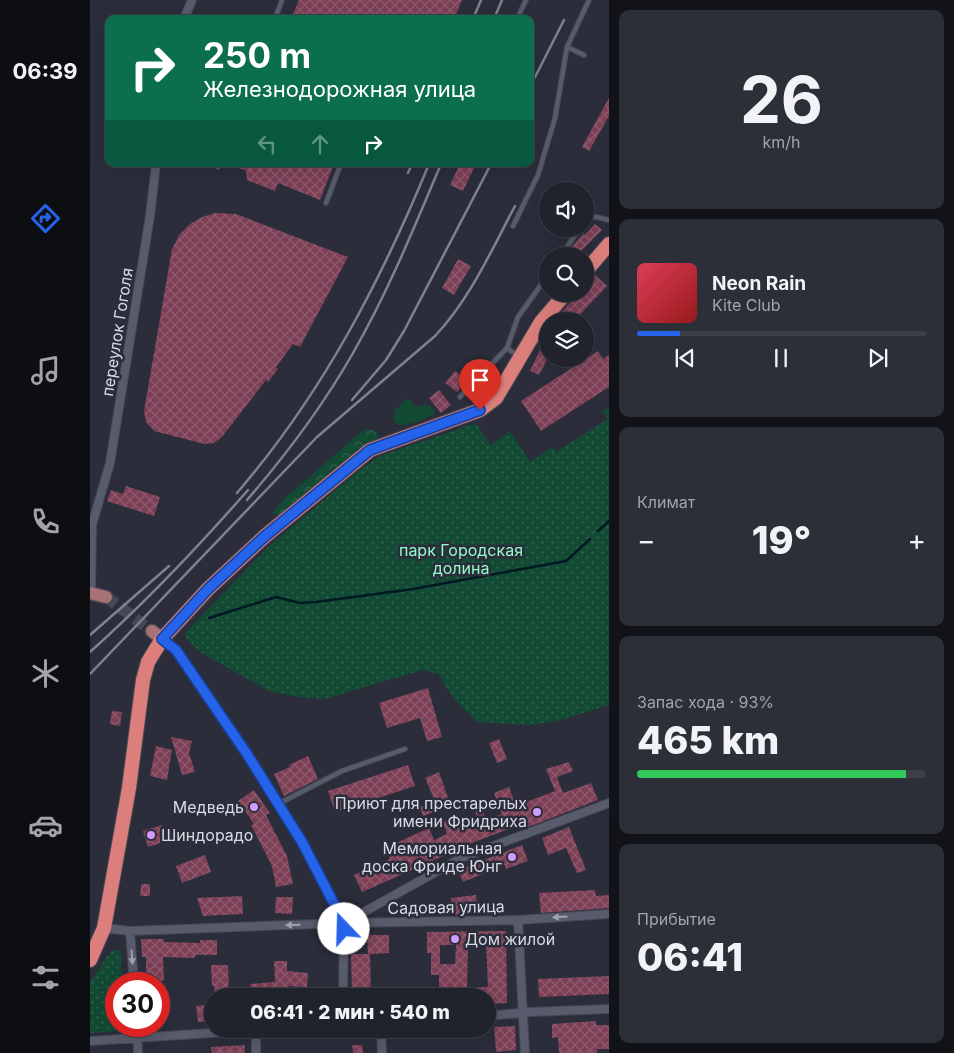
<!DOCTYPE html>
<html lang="ru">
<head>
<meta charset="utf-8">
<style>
	:root { --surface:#20222c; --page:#2d2f38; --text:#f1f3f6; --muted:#a2a4a9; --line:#3d3f48; --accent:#2563eb }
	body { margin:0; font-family:Inter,sans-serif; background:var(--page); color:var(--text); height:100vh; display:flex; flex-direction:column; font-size:19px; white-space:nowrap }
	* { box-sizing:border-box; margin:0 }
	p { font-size:16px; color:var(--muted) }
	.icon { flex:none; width:28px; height:28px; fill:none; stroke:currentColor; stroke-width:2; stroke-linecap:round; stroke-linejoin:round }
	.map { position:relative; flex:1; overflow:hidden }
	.panel { display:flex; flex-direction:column; gap:10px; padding:10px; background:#121318; width:345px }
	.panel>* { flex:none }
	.guide { position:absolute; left:15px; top:15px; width:429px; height:152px; border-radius:10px; box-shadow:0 5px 20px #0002,0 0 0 1px var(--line); background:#0b6e4f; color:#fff; overflow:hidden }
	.fabs { position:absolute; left:449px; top:182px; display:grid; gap:10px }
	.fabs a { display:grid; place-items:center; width:55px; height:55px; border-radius:50%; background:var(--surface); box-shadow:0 5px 20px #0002,0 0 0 1px var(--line); font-size:25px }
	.speed { position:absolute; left:15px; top:972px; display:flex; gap:10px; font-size:25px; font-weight:700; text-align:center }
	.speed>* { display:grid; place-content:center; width:65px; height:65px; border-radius:50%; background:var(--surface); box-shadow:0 5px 20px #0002,0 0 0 1px var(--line); line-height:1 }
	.speed .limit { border:8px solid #d22; background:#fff; color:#111 }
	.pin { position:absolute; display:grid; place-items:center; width:42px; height:42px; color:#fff; margin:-51px -21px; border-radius:50% 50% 50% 0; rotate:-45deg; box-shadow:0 0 5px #0007 }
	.pin .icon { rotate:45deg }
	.me { position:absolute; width:55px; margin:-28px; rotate:339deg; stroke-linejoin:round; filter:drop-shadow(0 0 4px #0008) }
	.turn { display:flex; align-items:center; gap:18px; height:105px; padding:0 15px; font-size:22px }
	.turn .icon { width:65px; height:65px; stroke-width:2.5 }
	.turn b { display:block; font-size:35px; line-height:42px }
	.lanes { display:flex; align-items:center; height:48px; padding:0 15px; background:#0003; justify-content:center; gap:25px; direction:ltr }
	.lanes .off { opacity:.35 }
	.big { font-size:38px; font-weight:800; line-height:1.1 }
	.panel .tile { flex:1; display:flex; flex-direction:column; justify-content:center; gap:8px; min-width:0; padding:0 18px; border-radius:10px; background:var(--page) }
	.panel .dial { align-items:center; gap:0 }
	.dial b { font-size:65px; line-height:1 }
	.song { display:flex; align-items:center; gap:15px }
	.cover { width:60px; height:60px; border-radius:8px; background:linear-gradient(135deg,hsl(350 70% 55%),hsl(0 70% 35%)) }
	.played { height:5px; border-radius:2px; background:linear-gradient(90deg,var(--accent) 15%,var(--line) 15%) }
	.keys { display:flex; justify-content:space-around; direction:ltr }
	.heat { display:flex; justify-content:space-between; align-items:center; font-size:28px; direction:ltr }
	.charge { height:8px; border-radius:4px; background:linear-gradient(90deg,#34c759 93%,var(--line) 0) }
	.trip { position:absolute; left:114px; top:988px; width:292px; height:50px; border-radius:25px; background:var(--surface); box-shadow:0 5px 20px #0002,0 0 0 1px var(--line); font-weight:800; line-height:50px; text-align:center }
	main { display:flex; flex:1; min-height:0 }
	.tab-bar { display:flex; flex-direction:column; width:90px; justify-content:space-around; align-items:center; background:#0d0e12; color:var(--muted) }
	.tab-bar .icon { width:35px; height:35px }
	.tab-bar .active { color:var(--accent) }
	.tab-bar b { font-size:22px; color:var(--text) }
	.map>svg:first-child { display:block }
	.grass { fill:#124a33 }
	.forest { fill:url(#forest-crowns) }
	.park { fill:url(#park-dots) }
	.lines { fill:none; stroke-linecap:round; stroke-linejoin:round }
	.stream { stroke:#011922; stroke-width:2.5 }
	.building { fill:url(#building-cross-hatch); fill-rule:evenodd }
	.primary-tunnel { stroke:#454754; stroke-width:12; stroke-dasharray:12 6; stroke-linecap:butt }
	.lane-casing { stroke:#474854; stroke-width:6 }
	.street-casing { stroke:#474854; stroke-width:10 }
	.primary-casing { stroke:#474854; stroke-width:15 }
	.highway-casing { stroke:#474854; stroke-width:16 }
	.lane { stroke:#585b6b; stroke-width:4 }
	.street { stroke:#585b6b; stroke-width:8 }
	.primary { stroke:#a77175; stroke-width:12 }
	.highway { stroke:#dc7f7c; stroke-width:14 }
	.rail { stroke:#7f818d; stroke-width:2.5 }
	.oneway { fill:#9ea1ae }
	.route-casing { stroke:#184099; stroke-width:12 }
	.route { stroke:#2563eb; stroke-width:9 }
	.poi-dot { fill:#d09dfe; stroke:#2b2d3b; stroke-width:2 }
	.labels { text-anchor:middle; stroke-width:5; stroke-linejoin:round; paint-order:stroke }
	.street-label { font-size:16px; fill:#d8dae4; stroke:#2b2d3b }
	.park-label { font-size:16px; fill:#93f9c7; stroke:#2b2d3b }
	.poi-label { font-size:16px; fill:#d8dae4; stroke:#2b2d3b; text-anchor:end }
</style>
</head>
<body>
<main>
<nav class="tab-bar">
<b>06:39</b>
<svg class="icon active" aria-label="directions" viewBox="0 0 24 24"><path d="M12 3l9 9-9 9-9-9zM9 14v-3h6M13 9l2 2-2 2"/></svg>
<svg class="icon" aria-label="music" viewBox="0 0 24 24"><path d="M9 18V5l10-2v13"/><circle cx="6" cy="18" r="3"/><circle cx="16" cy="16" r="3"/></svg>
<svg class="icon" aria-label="phone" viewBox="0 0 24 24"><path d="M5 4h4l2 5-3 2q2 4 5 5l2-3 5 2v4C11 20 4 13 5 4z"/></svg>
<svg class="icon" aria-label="climate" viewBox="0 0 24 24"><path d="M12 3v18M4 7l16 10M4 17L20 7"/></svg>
<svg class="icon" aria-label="car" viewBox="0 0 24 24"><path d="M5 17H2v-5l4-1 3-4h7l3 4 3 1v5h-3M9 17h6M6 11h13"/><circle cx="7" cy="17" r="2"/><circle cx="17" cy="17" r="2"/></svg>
<svg class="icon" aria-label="filters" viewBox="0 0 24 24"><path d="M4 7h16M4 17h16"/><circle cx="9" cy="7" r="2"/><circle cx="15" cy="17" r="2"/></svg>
</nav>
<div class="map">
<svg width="519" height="1053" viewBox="0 0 519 1053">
	<defs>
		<pattern id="forest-crowns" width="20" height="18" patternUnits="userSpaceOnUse" patternTransform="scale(1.25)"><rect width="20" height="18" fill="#124a33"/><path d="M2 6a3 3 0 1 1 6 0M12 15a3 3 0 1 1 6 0" fill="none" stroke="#346450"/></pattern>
		<pattern id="park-dots" width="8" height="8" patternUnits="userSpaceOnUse" patternTransform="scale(1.25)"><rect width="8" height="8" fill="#124a33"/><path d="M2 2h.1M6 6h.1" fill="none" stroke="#346450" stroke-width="1.8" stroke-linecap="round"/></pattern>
		<pattern id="building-cross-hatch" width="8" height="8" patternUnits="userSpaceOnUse" patternTransform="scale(1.25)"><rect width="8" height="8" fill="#7c3f56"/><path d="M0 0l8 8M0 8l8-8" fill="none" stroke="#8e5a6e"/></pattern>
	</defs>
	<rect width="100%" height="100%" fill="#2b2d3b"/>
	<path class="grass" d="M318,398L326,407C333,405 337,404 344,409V414C332,421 321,425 308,425L303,420L305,410Z"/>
	<path class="forest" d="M276,429L283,430L287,433L288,438L263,454L230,484L189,516L182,513L193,500L271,432Z"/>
	<path class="park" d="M519,408V705L471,720L440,725L387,722L364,699L348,674L333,670L234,699L209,697L179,691L110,652L95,637L96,632L178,547L271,469L290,456L386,423L400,445L420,431L440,462L462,447L466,452L518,419L513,411Z
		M25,949L31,952L32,984H26V1026H33L31,1031L0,1033V982L18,955Z"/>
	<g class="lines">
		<path class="stream" d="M508,531L519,521
			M119,618L186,597L210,603L226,602L323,589L476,561L500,539"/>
	</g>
	<path class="building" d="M209,0H372L364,19H201Z
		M519,98V116L499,151L492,147Z
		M140,164H244L230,200L188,183L185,191L157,180L156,171Z
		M370,164H386L373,191L360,185Z
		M125,213L146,214L258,257L210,347L203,344L186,367L188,369L178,382L176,380L132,437L124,443L114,444L64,431L56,422L54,411L82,249L90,234L100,224L112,217Z
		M505,224L512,230L488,254L481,248L493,234L495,235Z
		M368,259L381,266L364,295L352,288Z
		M505,275L517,286L484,321H474L468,316L488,294H495V286Z
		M458,333V358L449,375L440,371Z
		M508,351L513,359L519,355V387L451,431L431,401Z
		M365,371L377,380L367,392L355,383Z
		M349,390L361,405L351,413L339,398Z
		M36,486L70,497L64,516L17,501L21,490L33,494Z
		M338,688L352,737L337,741L330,718L297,728L289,703Z
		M22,711L32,712L30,726L20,724Z
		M81,737L102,741L99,753L105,772L92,775Z
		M409,739L417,759L407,763L399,743Z
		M66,746L82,750L77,780L60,776Z
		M218,756L228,779L194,796L184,774L200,767L199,765Z
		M479,762L483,771L467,777L473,793L501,783L508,800L433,829L432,824L374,846V847L272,892L264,875L300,859L295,848L339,828L344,840L357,834L353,822L365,817L369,829L389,822L383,806L390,804L396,820L412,814L404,793L419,787L426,806L465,791L456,769Z
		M318,765L325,786L245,812L238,791Z
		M349,772L361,806L333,816L330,807L345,801L335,778Z
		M164,790L180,813L176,815L197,856L203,884L186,887L182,866L161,825L164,824L148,801Z
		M72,825L77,841L58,847L53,831Z
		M479,827L496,870L487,873L476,848L458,855L452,838Z
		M432,845L438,861L416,869L415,865L373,882L368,870Z
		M115,855L121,872L92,883L86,866Z
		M51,884H60V896H50Z
		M505,890L506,896L519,895V908L451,913L449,893Z
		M386,895L388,912L363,915L361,898Z
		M152,896L153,914L113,916L107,898Z
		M186,897H203L202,914L185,913Z
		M416,931L417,1003L398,1004V996H349V975H341V953H337V932ZM396,944L398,987L377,988L378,945ZM350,945H366L365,964H350Z
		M277,935H299V953L280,954L281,996H262L261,954H278Z
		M51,939H74V942L110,943V940H127V955H105V958L73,957L74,981H56V957H52Z
		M184,961H197V971L218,973L217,987L198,986V996H180V994L161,995L160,984L185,982Z
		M121,965H138L139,991L134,992V996H124V986H122Z
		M519,976V994L449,997L448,979Z
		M122,1004V1021L108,1022L106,1006Z
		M506,1021V1025H519V1049H507V1053H469L468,1037L462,1038V1024Z
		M425,1026L426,1050L406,1052L404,1027Z
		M155,1045V1053H122L121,1047Z
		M262,1045H272L273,1053H263Z"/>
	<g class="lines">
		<path class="primary-tunnel" d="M16,597L62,631"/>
		<defs>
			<path id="lane" d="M185,19L192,0
				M427,19L436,0
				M494,55L477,47L499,0
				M125,164L128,167
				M236,203L249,169V164
				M495,223L502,216L519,220
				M423,226L448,175L465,118L477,47
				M471,256L489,229
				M417,348L428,317L458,275
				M370,397L417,348L428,356
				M188,804L252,771L315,749"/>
			<path id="street" d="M94,19L102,0
				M1,593L2,525L20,463L60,216L66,164
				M72,639L86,650L157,755L212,842L254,923L253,996
				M428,920L435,1053
				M256,922L371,858L519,803
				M14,928L40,931L254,923L428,920L519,914
				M40,931L44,984
				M398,1016L439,1012L519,1009
				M47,1026L48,1053
				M291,1029L292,1053
				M166,1030V1053
				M0,1041L166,1030L233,1029"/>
			<path id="primary" d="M0,593L16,597
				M62,631L72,639"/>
			<path id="highway" d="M495,272L519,244
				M0,960L14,928L39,788L53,680L58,662L72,639L118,589L174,537L280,450L390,410L406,398L451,322L475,294"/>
		</defs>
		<use href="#lane" class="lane-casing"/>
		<use href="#street" class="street-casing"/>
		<use href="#primary" class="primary-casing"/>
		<use href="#highway" class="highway-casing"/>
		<use href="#lane" class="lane"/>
		<use href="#street" class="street"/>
		<use href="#primary" class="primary"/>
		<use href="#highway" class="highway"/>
		<path class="rail" d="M383,19L391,0
			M404,19L412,0
			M440,87L474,20
			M318,173L322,164
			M262,400L296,360L314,331L401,164
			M147,493C232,394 290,283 339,164
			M157,500C196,455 234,404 263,353C298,292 324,228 351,164
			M0,635L79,566
			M0,652C56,602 108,547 158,490
			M0,674L227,437L345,336C380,299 401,251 425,206"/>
	</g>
	<defs><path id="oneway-solid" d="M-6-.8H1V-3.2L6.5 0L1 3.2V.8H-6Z" transform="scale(1.25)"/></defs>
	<g class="oneway">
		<use href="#oneway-solid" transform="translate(470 917) rotate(176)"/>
		<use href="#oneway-solid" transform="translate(203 925) rotate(178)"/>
		<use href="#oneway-solid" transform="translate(42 957) rotate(86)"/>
	</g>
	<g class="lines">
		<defs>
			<path id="route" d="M254,929V923L212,842L157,754L86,650L72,639L118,589L174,537L280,450L390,410"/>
		</defs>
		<use href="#route" class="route-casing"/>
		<use href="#route" class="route"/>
	</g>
	<g class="poi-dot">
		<circle cx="164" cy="807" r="5"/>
		<circle cx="447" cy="812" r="5"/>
		<circle cx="61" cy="835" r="5"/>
		<circle cx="422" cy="857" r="5"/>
		<circle cx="365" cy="939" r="5"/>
	</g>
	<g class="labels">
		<g class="street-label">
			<text transform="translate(27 332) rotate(-81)" y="6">переулок Гоголя</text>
			<text transform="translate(356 907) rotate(-1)" y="6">Садовая улица</text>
		</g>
		<g class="park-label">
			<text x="371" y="556">парк Городская<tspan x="371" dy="18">долина</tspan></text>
		</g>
		<g class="poi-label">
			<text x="437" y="809">Приют для престарелых<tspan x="437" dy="18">имени Фридриха</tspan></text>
			<text x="154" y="813">Медведь</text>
			<text x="71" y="841" text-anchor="start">Шиндорадо</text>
			<text x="412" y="854">Мемориальная<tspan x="412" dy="18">доска Фриде Юнг</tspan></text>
			<text x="375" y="945" text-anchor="start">Дом жилой</text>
		</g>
	</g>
</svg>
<div class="fabs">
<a><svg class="icon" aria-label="sound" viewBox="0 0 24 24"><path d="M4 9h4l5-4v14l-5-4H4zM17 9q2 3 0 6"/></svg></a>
<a><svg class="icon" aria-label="search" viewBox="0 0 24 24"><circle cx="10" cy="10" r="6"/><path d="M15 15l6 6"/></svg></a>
<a><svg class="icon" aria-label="layers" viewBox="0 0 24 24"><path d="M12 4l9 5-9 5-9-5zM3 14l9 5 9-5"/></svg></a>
</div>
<div class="speed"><div class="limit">30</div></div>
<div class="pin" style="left:390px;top:410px;background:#d93025"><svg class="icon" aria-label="arrive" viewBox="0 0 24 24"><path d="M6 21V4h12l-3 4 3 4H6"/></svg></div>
<svg class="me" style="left:254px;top:929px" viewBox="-20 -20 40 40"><circle r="19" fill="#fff"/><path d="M0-13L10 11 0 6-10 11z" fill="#2563eb"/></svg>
<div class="trip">06:41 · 2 мин · 540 m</div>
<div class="guide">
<div class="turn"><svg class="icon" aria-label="right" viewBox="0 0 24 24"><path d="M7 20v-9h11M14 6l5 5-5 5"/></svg><div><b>250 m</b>Железнодорожная улица</div></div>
<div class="lanes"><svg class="icon off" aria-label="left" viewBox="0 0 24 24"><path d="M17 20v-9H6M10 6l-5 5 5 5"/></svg><svg class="icon off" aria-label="ahead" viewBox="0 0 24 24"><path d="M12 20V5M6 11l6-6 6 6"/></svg><svg class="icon" aria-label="right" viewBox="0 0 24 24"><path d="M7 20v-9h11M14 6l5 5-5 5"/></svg></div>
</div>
</div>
<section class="panel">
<div class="tile dial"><b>26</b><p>km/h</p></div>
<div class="tile">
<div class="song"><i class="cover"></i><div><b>Neon Rain</b><p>Kite Club</p></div></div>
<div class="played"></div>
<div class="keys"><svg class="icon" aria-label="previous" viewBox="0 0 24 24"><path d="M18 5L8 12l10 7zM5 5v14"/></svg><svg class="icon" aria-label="pause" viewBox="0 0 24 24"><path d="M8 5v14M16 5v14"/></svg><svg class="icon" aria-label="next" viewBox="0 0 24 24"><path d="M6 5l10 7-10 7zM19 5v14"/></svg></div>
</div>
<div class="tile"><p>Климат</p>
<div class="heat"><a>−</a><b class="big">19°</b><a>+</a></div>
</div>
<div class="tile"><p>Запас хода · 93%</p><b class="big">465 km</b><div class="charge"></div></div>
<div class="tile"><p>Прибытие</p><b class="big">06:41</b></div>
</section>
</main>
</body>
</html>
